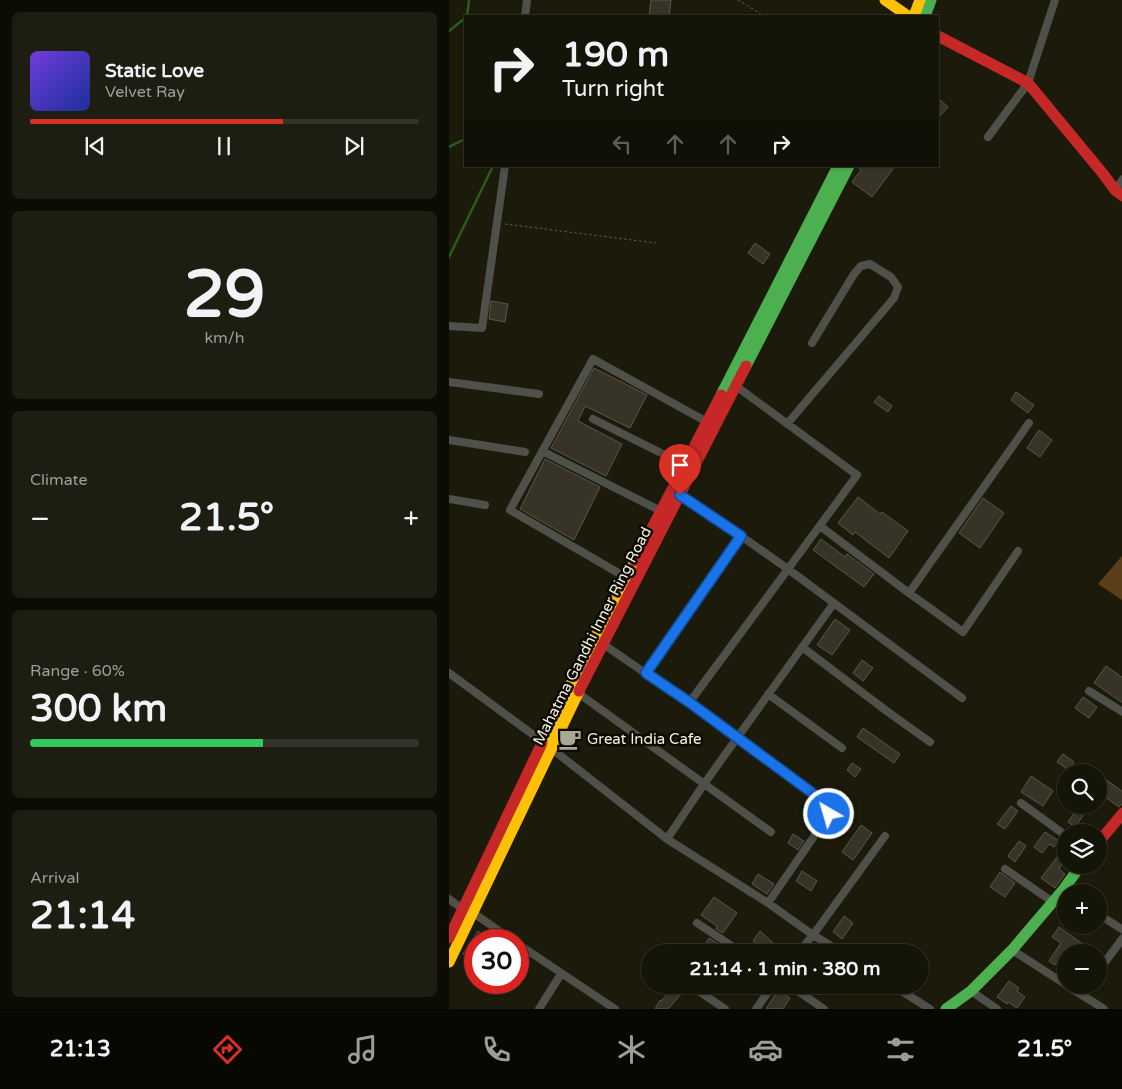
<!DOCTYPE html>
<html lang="en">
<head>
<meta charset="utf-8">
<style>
	:root { --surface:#151408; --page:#1e1d12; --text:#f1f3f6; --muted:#9d9e9c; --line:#343329; --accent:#d93025 }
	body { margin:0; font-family:"Varela Round",sans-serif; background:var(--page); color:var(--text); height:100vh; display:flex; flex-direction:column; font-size:19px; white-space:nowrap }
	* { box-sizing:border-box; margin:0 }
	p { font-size:16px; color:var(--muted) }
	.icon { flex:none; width:28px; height:28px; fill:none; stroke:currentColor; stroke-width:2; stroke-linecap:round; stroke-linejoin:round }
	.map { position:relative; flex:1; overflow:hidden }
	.details { display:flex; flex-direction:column; gap:12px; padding:12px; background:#0c0b04; width:449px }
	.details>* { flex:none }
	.guide { position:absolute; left:15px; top:15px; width:475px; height:152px; border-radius:0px; box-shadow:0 1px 4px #0004,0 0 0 1px var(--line); background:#151408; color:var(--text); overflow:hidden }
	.tools { position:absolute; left:608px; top:764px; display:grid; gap:10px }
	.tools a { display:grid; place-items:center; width:50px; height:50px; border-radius:50%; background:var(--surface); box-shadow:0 1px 4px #0004,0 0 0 1px var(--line); font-size:25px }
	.speed { position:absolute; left:15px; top:929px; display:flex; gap:10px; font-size:25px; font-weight:700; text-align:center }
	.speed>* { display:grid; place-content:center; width:65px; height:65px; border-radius:50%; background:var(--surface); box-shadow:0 1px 4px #0004,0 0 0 1px var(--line); line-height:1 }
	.speed .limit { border:8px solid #d22; background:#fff; color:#111 }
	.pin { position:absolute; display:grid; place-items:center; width:42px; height:42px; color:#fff; margin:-51px -21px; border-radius:50% 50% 50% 0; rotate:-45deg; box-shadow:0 0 5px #0007 }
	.pin .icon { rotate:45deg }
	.me { position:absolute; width:55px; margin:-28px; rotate:322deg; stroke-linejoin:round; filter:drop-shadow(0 0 4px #0008) }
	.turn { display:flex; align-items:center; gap:18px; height:105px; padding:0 15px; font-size:22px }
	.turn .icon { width:65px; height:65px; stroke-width:2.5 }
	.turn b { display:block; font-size:35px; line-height:42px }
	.lanes { display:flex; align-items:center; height:48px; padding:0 15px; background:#0003; justify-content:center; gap:25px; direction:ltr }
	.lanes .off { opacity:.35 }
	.big { font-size:38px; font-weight:700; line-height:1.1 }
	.details .tile { flex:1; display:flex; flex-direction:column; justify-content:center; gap:8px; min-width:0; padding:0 18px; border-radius:8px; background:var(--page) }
	.details .dial { align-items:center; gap:0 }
	.dial b { font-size:65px; line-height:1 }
	.song { display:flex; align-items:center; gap:15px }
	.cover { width:60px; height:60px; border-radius:8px; background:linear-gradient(135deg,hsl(260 70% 55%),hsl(230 70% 35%)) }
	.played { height:5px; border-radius:2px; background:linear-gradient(90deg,var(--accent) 65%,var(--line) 65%) }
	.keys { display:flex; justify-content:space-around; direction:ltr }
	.heat { display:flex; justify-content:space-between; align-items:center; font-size:28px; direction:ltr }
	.charge { height:8px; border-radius:4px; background:linear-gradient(90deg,#34c759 60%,var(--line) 0) }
	.trip { position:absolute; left:192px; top:944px; width:288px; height:50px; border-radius:25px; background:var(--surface); box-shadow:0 1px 4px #0004,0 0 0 1px var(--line); font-weight:700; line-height:50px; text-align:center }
	.dock { display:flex; height:80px; justify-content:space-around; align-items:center; background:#080803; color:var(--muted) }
	.dock .icon { width:35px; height:35px }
	.dock .current { color:var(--accent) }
	.dock b { font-size:22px; color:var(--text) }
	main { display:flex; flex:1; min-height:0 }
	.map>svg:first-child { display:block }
	.forest { fill:#5d3e1a }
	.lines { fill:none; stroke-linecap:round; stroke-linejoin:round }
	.stream { stroke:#2a5d1a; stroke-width:2.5 }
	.building { fill:#373427; stroke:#5a564a }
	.path { stroke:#5b5c54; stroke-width:1; stroke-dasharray:2.5 2.5; stroke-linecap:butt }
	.street { stroke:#4e5049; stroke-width:8 }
	.fast { stroke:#4caf50; stroke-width:11 }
	.slow { stroke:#ffc107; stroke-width:11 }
	.jam { stroke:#c62828; stroke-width:11 }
	.route-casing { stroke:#114b97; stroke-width:12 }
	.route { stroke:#1a73e8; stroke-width:9 }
	.labels { text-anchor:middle; stroke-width:5; stroke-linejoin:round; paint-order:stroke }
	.street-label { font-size:15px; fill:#f3f2e0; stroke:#0c0a02 }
	.poi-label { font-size:15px; fill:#f3f2e0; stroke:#0c0a02; text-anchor:start }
</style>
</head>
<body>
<main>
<section class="details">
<div class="tile">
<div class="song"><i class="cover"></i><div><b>Static Love</b><p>Velvet Ray</p></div></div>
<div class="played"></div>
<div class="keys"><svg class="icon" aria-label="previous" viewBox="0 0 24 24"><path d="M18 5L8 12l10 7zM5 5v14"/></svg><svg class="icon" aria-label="pause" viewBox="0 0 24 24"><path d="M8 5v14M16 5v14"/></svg><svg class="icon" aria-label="next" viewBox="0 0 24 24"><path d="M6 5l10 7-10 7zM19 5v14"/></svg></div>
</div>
<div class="tile dial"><b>29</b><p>km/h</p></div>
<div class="tile"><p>Climate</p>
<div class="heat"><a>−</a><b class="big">21.5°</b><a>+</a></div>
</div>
<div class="tile"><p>Range · 60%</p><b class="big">300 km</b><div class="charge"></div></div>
<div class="tile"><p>Arrival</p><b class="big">21:14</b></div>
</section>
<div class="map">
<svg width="674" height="1009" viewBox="0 0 674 1009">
	<rect width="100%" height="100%" fill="#1c1b0b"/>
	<path class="forest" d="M673,556L674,600H673L649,584Z"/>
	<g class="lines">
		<path class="stream" d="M18,16L20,0
			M0,31L16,18
			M0,147L16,139
			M0,257L44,166"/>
	</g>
	<path class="building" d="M202,0H222L220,16H200Z
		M489,98L499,107L489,118Z
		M408,166H446L423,197L403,182L412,170Z
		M306,243L321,254L314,264L299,253Z
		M42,301L59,304L56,322L40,319Z
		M145,368L198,395L181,428L136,406L129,421L173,444L157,476L102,448Z
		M567,392L585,405L579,413L562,400Z
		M430,396L443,406L439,412L425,402Z
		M590,430L603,440L591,457L578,448Z
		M96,459L151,487L125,540L71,509Z
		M409,497L431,514L433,512L459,531L440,558L406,532L404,535L389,523Z
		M534,498L555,513L531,548L510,533Z
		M372,539L396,557L398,554L425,574L415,587L364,550Z
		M386,619L401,630L383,655L368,645Z
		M413,660L424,668L414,681L404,673Z
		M657,666L674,678V703L645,683Z
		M634,697L648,707L640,718L626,708Z
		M414,728L451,754L445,763L408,737Z
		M614,754L625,762L620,770L608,762Z
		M403,763L412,769L406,777L398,770Z
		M582,776L604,791L594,806L572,792Z
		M653,777L674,792V803L670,807L649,792V783Z
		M631,805L638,810L626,827L619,822Z
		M562,806L569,811L556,829L548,824Z
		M412,825L423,833L404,860L393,852Z
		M596,832L610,841L605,847L600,844L593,853L585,847Z
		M344,834L355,841L349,850L339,843Z
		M570,841L577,846L566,862L559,856Z
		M609,856L616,860L610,869L616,874L606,888L592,878Z
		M353,871L368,881L362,891L347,881Z
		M551,872L566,883L556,897L541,887Z
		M309,874L325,884L318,894L303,884Z
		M265,897L288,913L274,933L267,929L268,926L252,915Z
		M395,916L404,923L393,939L384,932Z
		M610,927L635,945L629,952H624L618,948L606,965L600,961L612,943L603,937Z
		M29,931L42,940H26V962L14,954Z
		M311,931L325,944L319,952L304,941Z
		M260,938L283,952H263L255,946Z
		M560,981L570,988L568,991L576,997L568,1008L559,1002L558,1004L548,997Z
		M226,986L234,992L219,1009H206L211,1000L212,1001Z
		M329,990L341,998L334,1009H317Z"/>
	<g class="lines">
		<path class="path" d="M289,0L315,16
			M56,224L207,243"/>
		<path class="street" d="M76,16L78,0
			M539,137L579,83L606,0
			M666,190L674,179
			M0,326L33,328L56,166
			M0,382L90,394
			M144,419L236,465
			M338,424L445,298L449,287L442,277L421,264L412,266L405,274L363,343
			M0,440L76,452
			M93,451L212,511
			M231,495L292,536L339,569L408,475L287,386
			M0,499L36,505
			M371,526L460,593L580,423
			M178,578L61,510L144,359L258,422
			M460,593L514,632L569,551
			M154,644L240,703
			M353,647L439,712L481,742
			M0,673L94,742L218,839L319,903L364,935L392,952
			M197,673L292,536
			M640,691L674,712
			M129,693L322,832
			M319,694L393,748
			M572,803L616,835
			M218,839L255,784L385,603
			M556,869L604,902
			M0,899L14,909
			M319,903L377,819C384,806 371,800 362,792L240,703L339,569L513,698
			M23,912L63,940
			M649,914L674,930
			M248,923L292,952
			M69,944L166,1009
			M563,950L616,984
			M350,952L364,935L436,836
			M650,970L674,938
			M241,985L276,1009
			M340,985L375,1009
			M443,985L481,1009
			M617,985L655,1009
			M522,991L548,1009
			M90,1009L112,974
			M307,1009L324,985"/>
		<path class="fast" d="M476,16L482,0
			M297,366L400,166
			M272,395L389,166
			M497,1009L522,991L563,950L614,890L632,865"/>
		<path class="slow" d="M436,0L459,16
			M465,16L471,0
			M93,743L112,703L186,561
			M0,962L130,691"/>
		<path class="jam" d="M489,36L579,83L655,175L666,190L674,196
			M186,561L272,395
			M130,691L297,366
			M649,843L674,813
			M0,938L93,743"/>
	</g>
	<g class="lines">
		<defs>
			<path id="route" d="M231,495L292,536L197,673L240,702L362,792C369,798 379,803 380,814"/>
		</defs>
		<use href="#route" class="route-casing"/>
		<use href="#route" class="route"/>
	</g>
	<defs>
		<symbol id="cafe-bare" viewBox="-9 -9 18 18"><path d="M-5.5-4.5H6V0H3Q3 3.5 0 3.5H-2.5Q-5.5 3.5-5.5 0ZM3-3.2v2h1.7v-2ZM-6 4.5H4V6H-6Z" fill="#a8a795" stroke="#0c0a02" stroke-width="2.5" paint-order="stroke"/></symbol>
	</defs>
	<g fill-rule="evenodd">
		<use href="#cafe-bare" x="105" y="723" width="32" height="32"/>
	</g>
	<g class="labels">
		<g class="street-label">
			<text transform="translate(143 636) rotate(-63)" y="5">Mahatma Gandhi Inner Ring Road</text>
		</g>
		<g class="poi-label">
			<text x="138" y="744">Great India Cafe</text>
		</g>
	</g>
</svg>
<div class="tools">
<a><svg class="icon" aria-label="search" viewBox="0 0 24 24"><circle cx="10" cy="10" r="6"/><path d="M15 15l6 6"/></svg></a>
<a><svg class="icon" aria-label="layers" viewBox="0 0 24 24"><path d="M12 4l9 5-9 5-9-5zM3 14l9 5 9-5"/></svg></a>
<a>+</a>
<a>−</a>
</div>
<div class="speed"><div class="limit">30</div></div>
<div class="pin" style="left:231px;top:495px;background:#d93025"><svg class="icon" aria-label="arrive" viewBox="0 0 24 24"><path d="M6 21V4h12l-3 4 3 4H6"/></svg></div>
<svg class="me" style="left:380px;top:814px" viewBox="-20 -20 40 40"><circle r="17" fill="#1a73e8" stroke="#fff" stroke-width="3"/><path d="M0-11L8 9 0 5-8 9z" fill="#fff"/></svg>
<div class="trip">21:14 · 1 min · 380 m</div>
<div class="guide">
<div class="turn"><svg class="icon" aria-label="right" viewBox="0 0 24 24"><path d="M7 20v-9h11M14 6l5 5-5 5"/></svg><div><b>190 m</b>Turn right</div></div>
<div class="lanes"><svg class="icon off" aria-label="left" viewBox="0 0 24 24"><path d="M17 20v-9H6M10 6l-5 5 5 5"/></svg><svg class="icon off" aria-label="ahead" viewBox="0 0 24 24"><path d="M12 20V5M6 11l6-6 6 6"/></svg><svg class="icon off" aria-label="ahead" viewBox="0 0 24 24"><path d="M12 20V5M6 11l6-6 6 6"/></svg><svg class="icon" aria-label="right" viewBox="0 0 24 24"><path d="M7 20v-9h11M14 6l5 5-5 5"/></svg></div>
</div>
</div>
</main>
<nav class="dock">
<b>21:13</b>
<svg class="icon current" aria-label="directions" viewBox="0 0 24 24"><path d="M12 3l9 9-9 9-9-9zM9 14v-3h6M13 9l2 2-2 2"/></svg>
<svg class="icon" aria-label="music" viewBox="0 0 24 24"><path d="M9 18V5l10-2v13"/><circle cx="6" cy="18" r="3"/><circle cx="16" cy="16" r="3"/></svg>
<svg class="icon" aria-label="phone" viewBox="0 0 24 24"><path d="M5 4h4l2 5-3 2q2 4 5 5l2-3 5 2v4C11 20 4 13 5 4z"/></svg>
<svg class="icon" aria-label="climate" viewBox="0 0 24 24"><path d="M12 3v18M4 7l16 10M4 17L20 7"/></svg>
<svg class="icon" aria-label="car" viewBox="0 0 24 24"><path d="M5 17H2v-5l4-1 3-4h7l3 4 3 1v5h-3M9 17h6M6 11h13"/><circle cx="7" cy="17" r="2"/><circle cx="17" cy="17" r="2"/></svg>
<svg class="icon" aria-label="filters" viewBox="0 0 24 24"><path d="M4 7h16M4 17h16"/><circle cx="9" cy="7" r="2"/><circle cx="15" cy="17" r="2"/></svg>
<b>21.5°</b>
</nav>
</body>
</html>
